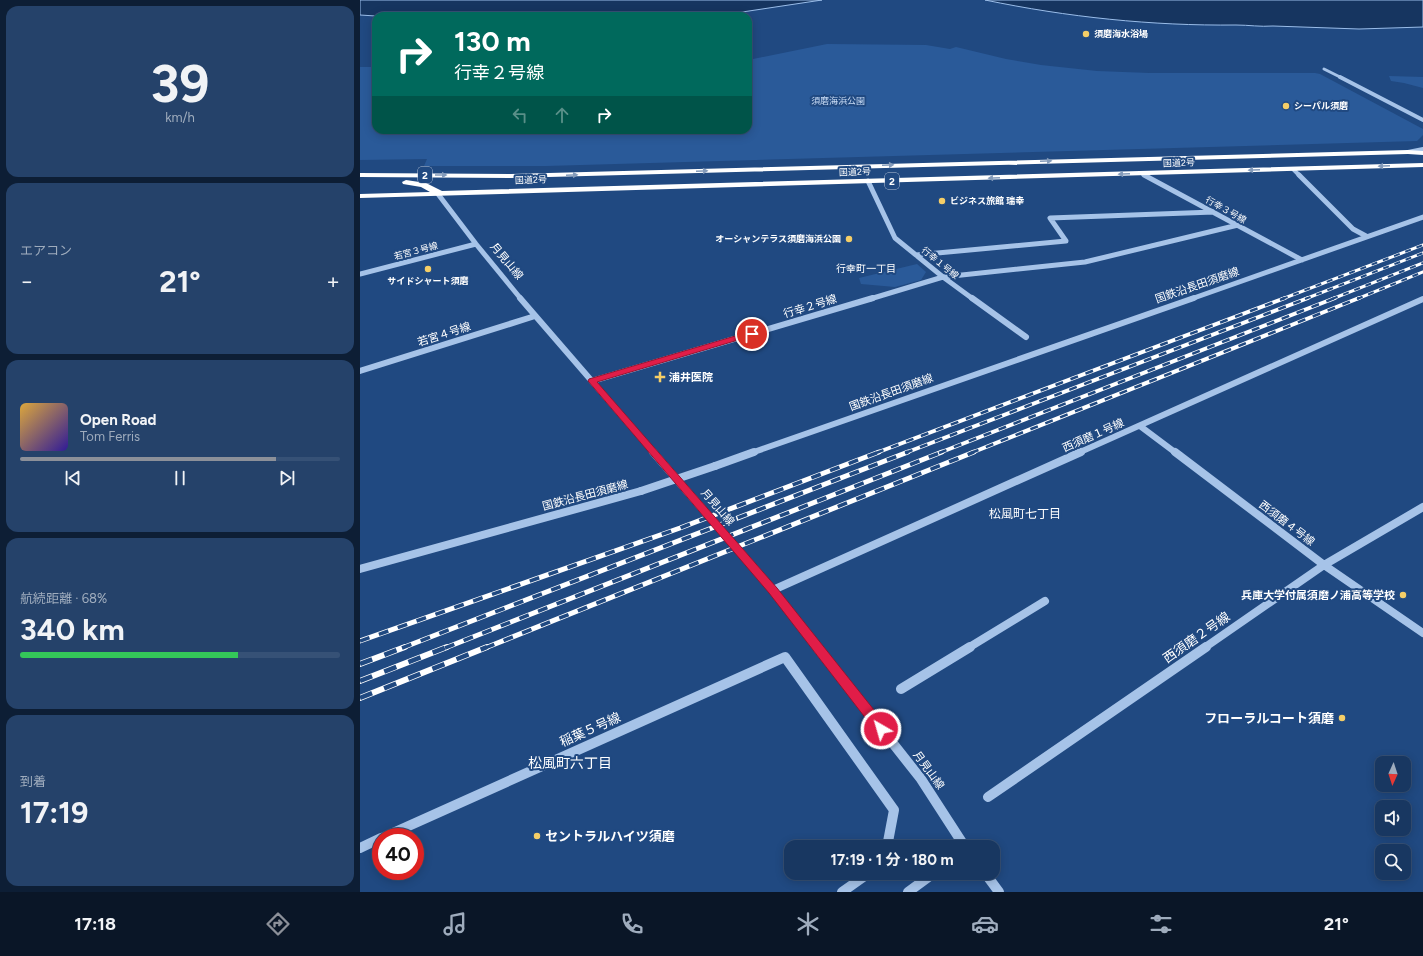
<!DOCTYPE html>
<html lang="ja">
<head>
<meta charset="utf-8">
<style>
	:root { --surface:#183761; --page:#25426a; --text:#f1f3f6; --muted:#9facbd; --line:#365176; --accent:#8c9099 }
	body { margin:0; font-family:Figtree,"Noto Sans JP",sans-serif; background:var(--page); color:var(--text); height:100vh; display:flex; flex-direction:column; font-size:15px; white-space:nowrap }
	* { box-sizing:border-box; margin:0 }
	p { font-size:13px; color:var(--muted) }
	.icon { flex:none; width:22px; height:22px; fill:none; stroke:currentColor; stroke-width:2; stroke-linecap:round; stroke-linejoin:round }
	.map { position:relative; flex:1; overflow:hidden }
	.details { display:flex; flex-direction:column; gap:6px; padding:6px; background:#0d1e35; width:360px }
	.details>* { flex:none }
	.hud { position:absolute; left:12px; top:12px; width:380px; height:122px; border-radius:12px; box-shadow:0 2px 10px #0003,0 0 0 1px var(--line); background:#00695c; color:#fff; overflow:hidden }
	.needle { width:26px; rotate:183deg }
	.buttons { position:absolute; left:1015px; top:756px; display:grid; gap:8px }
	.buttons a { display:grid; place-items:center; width:36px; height:36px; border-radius:8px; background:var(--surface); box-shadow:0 2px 10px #0003,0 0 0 1px var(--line); font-size:20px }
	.speed { position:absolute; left:12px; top:828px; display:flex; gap:8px; font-size:20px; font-weight:700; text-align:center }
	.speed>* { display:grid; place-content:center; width:52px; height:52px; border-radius:50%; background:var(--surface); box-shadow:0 2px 10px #0003,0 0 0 1px var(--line); line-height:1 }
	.speed .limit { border:6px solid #d22; background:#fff; color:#111 }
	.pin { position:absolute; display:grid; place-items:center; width:34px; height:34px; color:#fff; margin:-17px; border:2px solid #fff; border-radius:50%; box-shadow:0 1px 4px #0007 }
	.me { position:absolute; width:44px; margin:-22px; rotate:322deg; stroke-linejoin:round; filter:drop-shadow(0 0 3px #0008) }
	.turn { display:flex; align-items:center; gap:14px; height:84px; padding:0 16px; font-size:18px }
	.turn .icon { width:52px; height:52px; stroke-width:2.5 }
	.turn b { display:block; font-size:28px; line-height:34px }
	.lanes { display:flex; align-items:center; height:38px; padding:0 16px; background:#0003; justify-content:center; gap:20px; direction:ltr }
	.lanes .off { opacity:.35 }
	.big { font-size:30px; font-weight:700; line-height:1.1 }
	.details .card { flex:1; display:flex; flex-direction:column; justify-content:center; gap:6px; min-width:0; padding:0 14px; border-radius:12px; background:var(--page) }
	.details .dial { align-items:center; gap:0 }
	.dial b { font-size:52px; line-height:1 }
	.song { display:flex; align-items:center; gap:12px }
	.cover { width:48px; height:48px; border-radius:6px; background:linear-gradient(135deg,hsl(40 70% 55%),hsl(250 70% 35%)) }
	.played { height:4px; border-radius:2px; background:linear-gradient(90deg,var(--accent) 80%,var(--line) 80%) }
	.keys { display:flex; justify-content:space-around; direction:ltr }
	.heat { display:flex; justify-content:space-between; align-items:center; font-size:22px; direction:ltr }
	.charge { height:6px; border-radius:3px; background:linear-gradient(90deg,#34c759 68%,var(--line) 0) }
	.trip { position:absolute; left:424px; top:840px; width:216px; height:40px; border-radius:12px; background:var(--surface); box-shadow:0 2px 10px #0003,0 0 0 1px var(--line); font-weight:700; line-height:40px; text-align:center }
	.tab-bar { display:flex; height:64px; justify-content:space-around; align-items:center; background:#0a1627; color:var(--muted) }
	.tab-bar .icon { width:28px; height:28px }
	.tab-bar .current { color:var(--accent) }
	.tab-bar b { font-size:18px; color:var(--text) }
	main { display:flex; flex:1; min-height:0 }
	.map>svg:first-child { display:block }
	.green { fill:#2a5a99 }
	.water { fill:#163560; stroke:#9abde9 }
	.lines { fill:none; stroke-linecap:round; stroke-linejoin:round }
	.minor-far5 { stroke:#a6c3e8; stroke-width:3 }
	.minor-far4 { stroke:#a6c3e8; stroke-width:4 }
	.minor-far3 { stroke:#a6c3e8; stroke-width:5 }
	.minor-far2 { stroke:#a6c3e8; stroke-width:6 }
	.minor-far1 { stroke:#a6c3e8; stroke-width:8 }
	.minor { stroke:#a6c3e8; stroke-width:10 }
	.highway { fill:#fff; fill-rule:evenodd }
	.rail-far3-casing { stroke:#fff; stroke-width:3 }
	.rail-far2-casing { stroke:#fff; stroke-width:4 }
	.rail-far1-casing { stroke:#fff; stroke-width:5 }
	.rail-casing { stroke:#fff; stroke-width:6 }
	.rail-far3 { stroke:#204981; stroke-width:2; stroke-dasharray:6; stroke-linecap:butt }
	.rail-far2 { stroke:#204981; stroke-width:2.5; stroke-dasharray:8; stroke-linecap:butt }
	.rail-far1 { stroke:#204981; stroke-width:3.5; stroke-dasharray:10; stroke-linecap:butt }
	.rail { stroke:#204981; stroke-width:4.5; stroke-dasharray:13; stroke-linecap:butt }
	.minor-bridge { stroke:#a6c3e8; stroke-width:8 }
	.oneway { fill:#849bba }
	.route { fill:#e11d48; stroke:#92132f }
	.poi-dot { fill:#f5ce67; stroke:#204981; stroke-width:1.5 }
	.labels { text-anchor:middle; stroke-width:4; stroke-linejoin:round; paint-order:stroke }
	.far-poi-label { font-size:9px; font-weight:bold; fill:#fff; stroke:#204981; text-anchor:start }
	.far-park-label { font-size:9px; fill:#caddf6; stroke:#204981 }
	.far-street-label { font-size:9px; fill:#fff; stroke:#204981 }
	.shield { fill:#204981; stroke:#bcc8d9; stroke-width:1 }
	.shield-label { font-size:10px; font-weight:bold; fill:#fff }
	.far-neighbourhood-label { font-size:10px; fill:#fff; stroke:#204981 }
	.street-label { font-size:11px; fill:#fff; stroke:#204981 }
	.poi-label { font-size:11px; font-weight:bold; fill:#fff; stroke:#204981; text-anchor:start }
	.neighbourhood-label { font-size:12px; fill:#fff; stroke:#204981 }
	.near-street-label { font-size:13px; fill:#fff; stroke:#204981 }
	.near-poi-label { font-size:13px; font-weight:bold; fill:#fff; stroke:#204981; text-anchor:end }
	.near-neighbourhood-label { font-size:14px; fill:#fff; stroke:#204981 }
</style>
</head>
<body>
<main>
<section class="details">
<div class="card dial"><b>39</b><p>km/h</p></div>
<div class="card"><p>エアコン</p>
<div class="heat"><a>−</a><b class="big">21°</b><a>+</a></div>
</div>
<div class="card">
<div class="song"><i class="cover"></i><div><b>Open Road</b><p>Tom Ferris</p></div></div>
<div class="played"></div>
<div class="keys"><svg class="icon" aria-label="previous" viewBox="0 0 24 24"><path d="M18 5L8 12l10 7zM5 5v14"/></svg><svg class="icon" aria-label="pause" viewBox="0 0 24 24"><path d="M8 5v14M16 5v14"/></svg><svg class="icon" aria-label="next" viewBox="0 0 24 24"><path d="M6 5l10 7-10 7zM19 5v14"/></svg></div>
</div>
<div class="card"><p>航続距離 · 68%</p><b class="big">340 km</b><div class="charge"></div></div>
<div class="card"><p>到着</p><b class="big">17:19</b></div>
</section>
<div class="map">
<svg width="1063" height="892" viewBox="0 0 1063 892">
	<rect width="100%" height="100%" fill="#204981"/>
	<path class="green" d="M467,44L566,45L590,49L596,47L646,59L681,65L737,71L789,73H955L960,74L1063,129V135L1057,141L186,166H64L67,159L0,160V67H16V130H388V60Z
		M1029,76L1063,77V88L1044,83L1031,81Z
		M557,264L566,272L561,280L535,287L501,284L499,278Z"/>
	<path class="water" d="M0,0H462L369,14L344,16H16L0,15Z
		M625,0H1063V27L999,29L913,26C900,27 889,25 876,25C792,26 707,17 625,0Z"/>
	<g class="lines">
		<path class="minor-far5" d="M964,69L982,78"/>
		<path class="minor-far4" d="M980,77L1063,120
			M1048,152L1063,149
			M933,169L940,176
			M783,174L786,176"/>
		<path class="minor-far3" d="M784,175L942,260
			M939,175L993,229L1006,236
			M508,181L535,238L583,277L613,299
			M78,194L116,244L161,299
			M556,255L706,241L690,218L854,212
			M0,274L116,244
			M510,299L583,277L725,262L878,225
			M831,299L1063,217"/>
		<path class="minor-far2" d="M160,298L294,453
			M612,298L666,337
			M0,371L175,316
			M232,381L513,298
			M780,426L816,453
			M391,453L834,298
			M718,453L1063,299"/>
		<path class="minor-far1" d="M293,452L413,590L458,648
			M815,452L964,565L1063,633
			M355,466L394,452
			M0,569L281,491
			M413,590L721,452
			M608,648L685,601
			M844,648L964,565L1063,507"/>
		<path class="minor" d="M457,647L561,779L605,847
			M541,689L610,647
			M628,797L846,647
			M24,837L425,657L534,810L527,847
			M0,848L21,838
			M625,873L639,892
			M482,892L509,873
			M548,892L574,873"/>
		<path class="highway" d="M1048,150L1063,151V155L1048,154L151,178L0,177V173L151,174Z
			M1063,163V167L0,198V194L70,192L61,187L43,184L42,182L46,180L66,183L82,191Z"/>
		<defs>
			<path id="rail-far3" d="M922,299L1063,245
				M945,299L1063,253
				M972,299L1063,263
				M997,299L1063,272"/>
			<path id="rail-far2" d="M516,453L925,298
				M545,453L948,298
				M579,453L975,298
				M611,453L999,298"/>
			<path id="rail-far1" d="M0,641L320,528L519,452
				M42,648L548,452
				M85,648L582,452
				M125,648L614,452"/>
			<path id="rail" d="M0,664L45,647
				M0,681L87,647
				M0,698L127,647"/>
		</defs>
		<use href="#rail-far3" class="rail-far3-casing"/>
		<use href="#rail-far2" class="rail-far2-casing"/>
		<use href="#rail-far1" class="rail-far1-casing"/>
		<use href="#rail" class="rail-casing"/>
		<use href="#rail-far3" class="rail-far3"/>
		<use href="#rail-far2" class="rail-far2"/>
		<use href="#rail-far1" class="rail-far1"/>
		<use href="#rail" class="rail"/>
		<path class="minor-bridge" d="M281,491L355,466"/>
	</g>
	<defs><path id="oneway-solid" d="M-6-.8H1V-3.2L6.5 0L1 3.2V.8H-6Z"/></defs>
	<g class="oneway">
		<use href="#oneway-solid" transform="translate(686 161) rotate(-2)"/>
		<use href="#oneway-solid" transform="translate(528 165) rotate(-2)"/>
		<use href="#oneway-solid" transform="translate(1024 166) rotate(178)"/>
		<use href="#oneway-solid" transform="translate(894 170) rotate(178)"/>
		<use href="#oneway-solid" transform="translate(342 171) rotate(-2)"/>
		<use href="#oneway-solid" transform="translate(764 174) rotate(178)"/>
		<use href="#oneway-solid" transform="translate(81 175)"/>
		<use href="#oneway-solid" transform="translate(212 175) rotate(-2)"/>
		<use href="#oneway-solid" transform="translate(634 178) rotate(178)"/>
	</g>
	<path class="route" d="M392,331L396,334L395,335L237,382L417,588L526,725L528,729L526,733L521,734L517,733L409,593L228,381L229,379Z"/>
	<g class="poi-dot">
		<circle cx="726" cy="34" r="4"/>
		<circle cx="926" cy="106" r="4"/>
		<circle cx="582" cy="201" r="4"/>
		<circle cx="489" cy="239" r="4"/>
		<circle cx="68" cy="269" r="4"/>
		<path d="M298 371h4v4h4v4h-4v4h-4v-4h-4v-4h4z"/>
		<circle cx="1043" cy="595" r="4"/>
		<circle cx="982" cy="718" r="4"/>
		<circle cx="177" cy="836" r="4"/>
	</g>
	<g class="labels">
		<g class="far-poi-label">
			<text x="734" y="37">須磨海水浴場</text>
			<text x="934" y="109">シーパル須磨</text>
			<text x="590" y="204">ビジネス旅館 瑞幸</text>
			<text x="481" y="242" text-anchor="end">オーシャンテラス須磨海浜公園</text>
			<text x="68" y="284" text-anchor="middle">サイドシャート須磨</text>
		</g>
		<g class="far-park-label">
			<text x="478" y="104">須磨海浜公園</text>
		</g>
		<g class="far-street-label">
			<text transform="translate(819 163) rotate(-2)" y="3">国道2号</text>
			<text transform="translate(495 172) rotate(-2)" y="3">国道2号</text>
			<text transform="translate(171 180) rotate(-2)" y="3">国道2号</text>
			<text transform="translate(866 210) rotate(29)" y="3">行幸３号線</text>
			<text transform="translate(56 251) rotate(-15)" y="3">若宮３号線</text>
			<text transform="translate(580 263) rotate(39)" y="3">行幸１号線</text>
		</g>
		<g class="shield">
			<rect x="58" y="167" width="14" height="16" rx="3"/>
			<rect x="525" y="173" width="14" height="16" rx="3"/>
		</g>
		<g class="shield-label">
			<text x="65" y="179">2</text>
			<text x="532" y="185">2</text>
		</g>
		<g class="far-neighbourhood-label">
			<text x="506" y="272">行幸町一丁目</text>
		</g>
		<g class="street-label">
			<text transform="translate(147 261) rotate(50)" y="4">月見山線</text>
			<text transform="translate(837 285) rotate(-19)" y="4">国鉄沿長田須磨線</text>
			<text transform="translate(450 306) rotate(-17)" y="4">行幸２号線</text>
			<text transform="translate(84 334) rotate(-18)" y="4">若宮４号線</text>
			<text transform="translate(531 392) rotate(-20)" y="4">国鉄沿長田須磨線</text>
			<text transform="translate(733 435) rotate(-24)" y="4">西須磨１号線</text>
			<text transform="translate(225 495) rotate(-15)" y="4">国鉄沿長田須磨線</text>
			<text transform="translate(358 507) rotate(49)" y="4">月見山線</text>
			<text transform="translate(927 523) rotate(37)" y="4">西須磨４号線</text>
			<text transform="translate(569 770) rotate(54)" y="4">月見山線</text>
		</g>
		<g class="poi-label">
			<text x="309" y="381">浦井医院</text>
			<text x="1035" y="599" text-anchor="end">兵庫大学付属須磨ノ浦高等学校</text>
		</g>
		<g class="neighbourhood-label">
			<text x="665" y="518">松風町七丁目</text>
		</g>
		<g class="near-street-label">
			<text transform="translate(836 637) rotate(-35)" y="5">西須磨２号線</text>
			<text transform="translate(230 729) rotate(-24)" y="5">稲葉５号線</text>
		</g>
		<g class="near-poi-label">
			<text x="974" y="723">フローラルコート須磨</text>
			<text x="185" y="841" text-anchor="start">セントラルハイツ須磨</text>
		</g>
		<g class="near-neighbourhood-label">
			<text x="210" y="768">松風町六丁目</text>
		</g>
	</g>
</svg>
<div class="buttons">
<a><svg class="needle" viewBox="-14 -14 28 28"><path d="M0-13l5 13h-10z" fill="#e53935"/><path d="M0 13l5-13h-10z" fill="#9facbd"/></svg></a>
<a><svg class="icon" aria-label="sound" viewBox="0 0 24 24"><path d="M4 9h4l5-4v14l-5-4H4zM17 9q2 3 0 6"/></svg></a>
<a><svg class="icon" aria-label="search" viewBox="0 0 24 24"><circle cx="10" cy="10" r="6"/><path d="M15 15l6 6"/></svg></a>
</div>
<div class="speed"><div class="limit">40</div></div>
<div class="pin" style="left:392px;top:334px;background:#d93025"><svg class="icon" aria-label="arrive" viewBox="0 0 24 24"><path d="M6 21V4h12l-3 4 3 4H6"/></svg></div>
<svg class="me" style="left:521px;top:729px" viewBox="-20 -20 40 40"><circle r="17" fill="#e11d48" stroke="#fff" stroke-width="3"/><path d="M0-11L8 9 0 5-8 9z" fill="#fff"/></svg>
<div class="trip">17:19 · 1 分 · 180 m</div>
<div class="hud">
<div class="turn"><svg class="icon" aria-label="right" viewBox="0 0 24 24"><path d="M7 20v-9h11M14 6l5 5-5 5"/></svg><div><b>130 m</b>行幸２号線</div></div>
<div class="lanes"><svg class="icon off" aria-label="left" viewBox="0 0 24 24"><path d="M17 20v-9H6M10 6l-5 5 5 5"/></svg><svg class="icon off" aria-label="ahead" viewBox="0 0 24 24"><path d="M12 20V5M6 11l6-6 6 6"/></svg><svg class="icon" aria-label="right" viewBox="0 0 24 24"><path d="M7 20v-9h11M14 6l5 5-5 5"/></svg></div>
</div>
</div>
</main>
<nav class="tab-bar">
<b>17:18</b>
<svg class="icon current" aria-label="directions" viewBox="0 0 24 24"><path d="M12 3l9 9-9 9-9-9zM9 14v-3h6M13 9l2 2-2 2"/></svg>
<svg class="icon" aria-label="music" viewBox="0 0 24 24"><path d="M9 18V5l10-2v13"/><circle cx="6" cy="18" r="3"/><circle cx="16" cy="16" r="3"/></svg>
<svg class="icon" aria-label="phone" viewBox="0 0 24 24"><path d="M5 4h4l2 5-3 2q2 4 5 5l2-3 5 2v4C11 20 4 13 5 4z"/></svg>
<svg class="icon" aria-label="climate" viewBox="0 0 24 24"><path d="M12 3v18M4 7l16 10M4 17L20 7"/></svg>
<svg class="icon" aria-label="car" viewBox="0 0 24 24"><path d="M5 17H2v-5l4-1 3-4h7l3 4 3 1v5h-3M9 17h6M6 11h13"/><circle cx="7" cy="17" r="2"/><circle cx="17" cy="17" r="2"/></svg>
<svg class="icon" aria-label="filters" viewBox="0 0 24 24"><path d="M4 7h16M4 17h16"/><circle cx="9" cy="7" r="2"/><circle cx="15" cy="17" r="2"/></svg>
<b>21°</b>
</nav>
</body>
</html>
